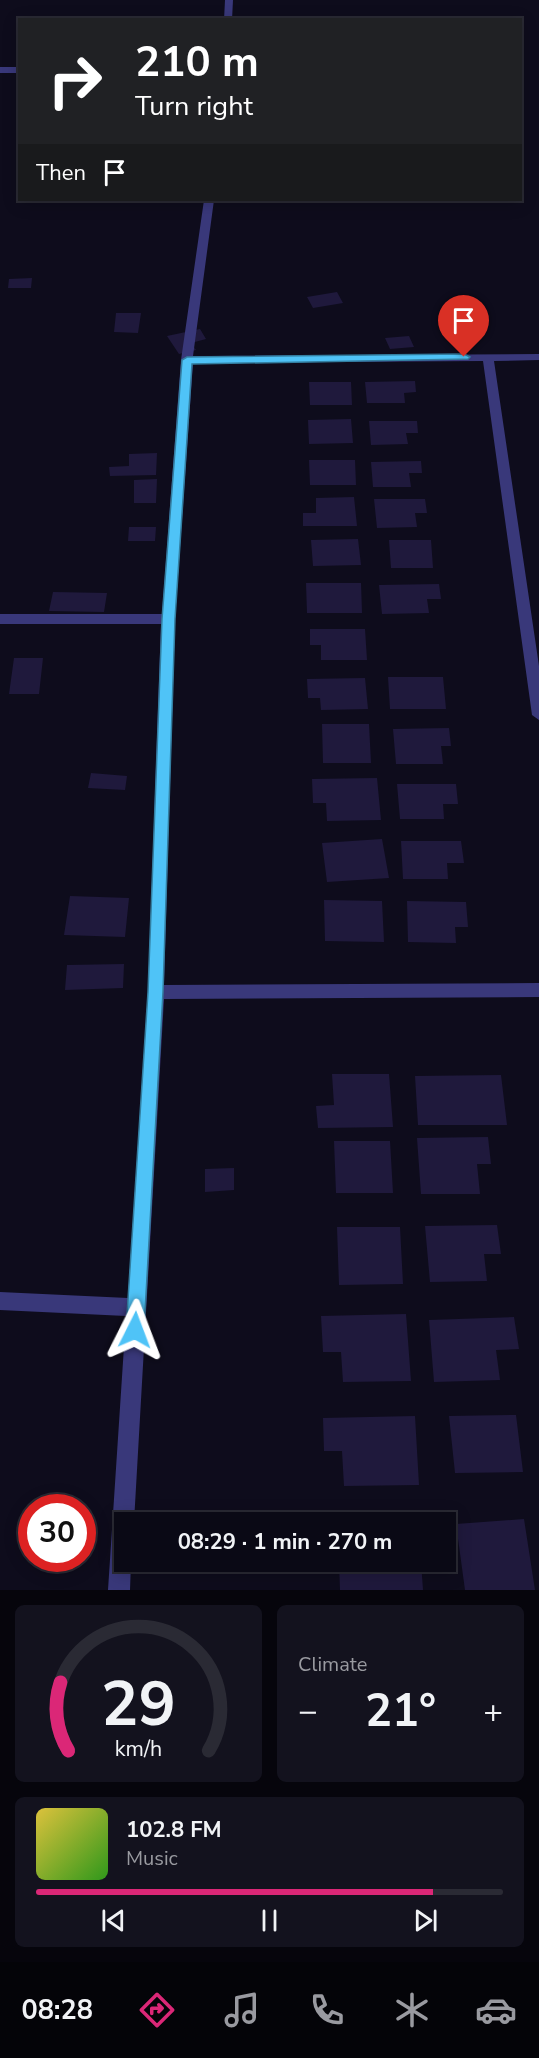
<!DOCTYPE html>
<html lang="en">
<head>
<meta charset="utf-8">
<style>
	:root { --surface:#0a0915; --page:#13121e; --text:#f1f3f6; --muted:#999aa0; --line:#2a2a34; --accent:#db2777 }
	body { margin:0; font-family:"Nunito Sans",sans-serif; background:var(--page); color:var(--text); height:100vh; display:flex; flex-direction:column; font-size:22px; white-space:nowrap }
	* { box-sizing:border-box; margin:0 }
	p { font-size:20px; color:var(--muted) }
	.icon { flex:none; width:33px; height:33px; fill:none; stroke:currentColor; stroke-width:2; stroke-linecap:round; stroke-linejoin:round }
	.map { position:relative; height:1590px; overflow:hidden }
	.panel { display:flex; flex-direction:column; gap:15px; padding:15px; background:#06050c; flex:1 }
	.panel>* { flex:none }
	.banner { position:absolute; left:18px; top:18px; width:504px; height:183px; border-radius:0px; box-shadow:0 3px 15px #0003,0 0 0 2px var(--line); background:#202124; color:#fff; overflow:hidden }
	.speed { position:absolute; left:18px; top:1494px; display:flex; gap:12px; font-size:30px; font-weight:700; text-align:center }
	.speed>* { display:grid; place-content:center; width:78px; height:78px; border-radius:50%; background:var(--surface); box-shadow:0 3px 15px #0003,0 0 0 2px var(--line); line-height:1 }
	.speed .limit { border:9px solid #d22; background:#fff; color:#111 }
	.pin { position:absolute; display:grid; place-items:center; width:51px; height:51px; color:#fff; margin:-62px -26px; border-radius:50% 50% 50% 0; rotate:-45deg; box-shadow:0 0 6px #0007 }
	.pin .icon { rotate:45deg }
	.me { position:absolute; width:66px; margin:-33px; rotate:3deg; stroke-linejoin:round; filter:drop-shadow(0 0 4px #0008) }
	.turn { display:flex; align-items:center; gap:21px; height:126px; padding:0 18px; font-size:27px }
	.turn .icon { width:78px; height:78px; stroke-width:2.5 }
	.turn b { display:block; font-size:42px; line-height:51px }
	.then { display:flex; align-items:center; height:57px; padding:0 18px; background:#0003; gap:12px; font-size:22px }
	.big { font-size:45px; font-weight:700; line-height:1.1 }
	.panel .tile { flex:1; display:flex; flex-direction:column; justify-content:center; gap:9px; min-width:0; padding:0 21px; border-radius:9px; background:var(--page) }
	.panel .dial { align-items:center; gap:0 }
	.dial svg { height:156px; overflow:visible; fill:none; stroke:var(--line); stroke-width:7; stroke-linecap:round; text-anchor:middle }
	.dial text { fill:var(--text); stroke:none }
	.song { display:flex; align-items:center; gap:18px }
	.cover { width:72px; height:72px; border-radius:9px; background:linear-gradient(135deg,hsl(50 70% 55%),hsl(110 70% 35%)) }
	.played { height:6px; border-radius:3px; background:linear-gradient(90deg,var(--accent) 85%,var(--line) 85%) }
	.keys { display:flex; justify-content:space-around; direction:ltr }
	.heat { display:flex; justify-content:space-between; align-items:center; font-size:33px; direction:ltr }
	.panel .tiles { flex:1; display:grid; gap:15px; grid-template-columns:1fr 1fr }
	.tile:last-child { grid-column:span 2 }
	.trip { position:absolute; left:114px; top:1512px; width:342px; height:60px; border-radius:0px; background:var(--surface); box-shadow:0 3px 15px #0003,0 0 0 2px var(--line); font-weight:700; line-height:60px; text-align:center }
	.tab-bar { display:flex; height:96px; justify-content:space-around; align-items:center; background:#040408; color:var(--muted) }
	.tab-bar .icon { width:42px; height:42px }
	.tab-bar .current { color:var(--accent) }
	.tab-bar b { font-size:27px; color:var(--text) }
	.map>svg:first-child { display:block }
	.building { fill:#1f193c }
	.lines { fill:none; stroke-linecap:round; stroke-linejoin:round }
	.minor { fill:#39387a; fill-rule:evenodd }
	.route { fill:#4fc3f7; stroke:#337fa1; stroke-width:1.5 }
</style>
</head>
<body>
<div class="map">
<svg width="539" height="1590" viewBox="0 0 539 1590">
	<rect width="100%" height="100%" fill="#0e0c1c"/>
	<path class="building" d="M32,278L31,288H8L9,279Z
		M337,292L343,303L313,308L307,297Z
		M116,313H141L138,333L114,332Z
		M200,329L206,339L191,343L196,350L179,354L167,336Z
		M409,336L414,347L390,349L385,338Z
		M415,381L416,392L404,393L405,403H367L365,382Z
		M309,382H351L352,405H310Z
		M351,419L353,443L309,444L308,420Z
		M369,421H417L418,433H406L408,444L371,445Z
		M157,453L156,475L110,476L109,467L129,466V454Z
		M309,460H355L356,485H310Z
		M421,461L422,473H409L411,487H373L371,462Z
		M157,479L156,503H134V480Z
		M354,497L357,526H303V513H316V498Z
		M374,499H425L427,513H415L417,527L377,528Z
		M129,527H156L155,541H128Z
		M358,539L361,565L313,566L311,540Z
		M389,540H431L433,568H391Z
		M306,583H361L362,613H307Z
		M439,584L441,599H427L429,613L382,614L379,585Z
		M53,592L107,593L104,612L49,611Z
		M310,629H365L367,660H321V645H310Z
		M14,658H43L39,694H9Z
		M388,677H443L446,709H390Z
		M365,678L368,709L321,710L320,698H308L307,679Z
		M322,724H369L371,763H323Z
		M449,728L451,746H441L443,764H396L393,729Z
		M91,773L127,776L125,790L88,788Z
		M377,778L381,820L327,821L326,803H313L312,779Z
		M397,784H456L458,804H443L444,819H400Z
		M382,839L389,878L327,882L322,843Z
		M401,841H461L464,863H447L448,879H403Z
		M70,896L129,898L125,937L64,935Z
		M324,900L382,901L384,942L325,941Z
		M407,901L466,902L468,927H455L456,943L408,942Z
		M124,964L123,988L65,990L67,965Z
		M332,1074H389L393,1127L318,1128L316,1106L334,1105Z
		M501,1075L507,1125H418L415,1076Z
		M488,1137L491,1164H477L480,1194H421L417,1138Z
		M334,1141H390L393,1193H336Z
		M234,1168V1190L205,1192V1169Z
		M497,1225L501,1254H484L487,1281L430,1282L425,1226Z
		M337,1227H400L403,1284L339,1285Z
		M406,1314L411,1381L343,1382L341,1352H323L321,1316Z
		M514,1317L519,1349L496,1350L500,1380L434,1382L429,1320Z
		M516,1415L523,1472L455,1473L449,1416Z
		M415,1416L419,1485L344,1486L342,1451H324L323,1418Z
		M524,1519L535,1590H465L456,1524Z
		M339,1562H421L423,1590H340Z"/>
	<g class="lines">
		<path class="minor" d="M225,0H233L232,20H224Z
			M0,67H20V73H0Z
			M204,200H214L193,356L539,354V360L494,361L539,666V720L532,715L483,361L193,363L175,619L164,985L539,983V997L164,999L134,1522H124V1562H131L130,1590H108L126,1316L0,1310V1292L128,1298L148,992L161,624H0V614H162L181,360Z"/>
	</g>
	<path class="route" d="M464,354L470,357L468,359L192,364L175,619L163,992L144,1330L141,1336L135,1339L129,1336L126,1330L148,992L162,619L182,360L187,357Z"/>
</svg>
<div class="speed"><div class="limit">30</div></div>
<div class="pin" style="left:464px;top:357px;background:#d93025"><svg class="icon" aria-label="arrive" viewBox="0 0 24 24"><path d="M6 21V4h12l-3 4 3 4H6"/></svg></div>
<svg class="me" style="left:135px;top:1330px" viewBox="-20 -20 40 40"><path d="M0-17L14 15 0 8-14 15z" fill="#4fc3f7" stroke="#fff" stroke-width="4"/></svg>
<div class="trip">08:29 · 1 min · 270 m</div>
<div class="banner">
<div class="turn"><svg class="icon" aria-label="right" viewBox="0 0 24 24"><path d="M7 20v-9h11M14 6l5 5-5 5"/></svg><div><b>210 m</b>Turn right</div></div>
<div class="then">Then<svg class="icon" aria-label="arrive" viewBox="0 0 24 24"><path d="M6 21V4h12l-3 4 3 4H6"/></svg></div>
</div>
</div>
<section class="panel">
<div class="tiles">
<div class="tile dial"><svg viewBox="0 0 100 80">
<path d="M14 69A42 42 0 1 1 86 69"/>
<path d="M14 69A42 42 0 0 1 10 34" stroke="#db2777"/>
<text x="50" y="56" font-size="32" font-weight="700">29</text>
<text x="50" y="72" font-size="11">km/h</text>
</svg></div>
<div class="tile"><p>Climate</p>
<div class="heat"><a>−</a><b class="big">21°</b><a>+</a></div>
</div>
<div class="tile">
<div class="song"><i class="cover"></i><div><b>102.8 FM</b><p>Music</p></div></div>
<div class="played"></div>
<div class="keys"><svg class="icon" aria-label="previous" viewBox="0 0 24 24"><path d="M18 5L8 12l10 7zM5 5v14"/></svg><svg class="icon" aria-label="pause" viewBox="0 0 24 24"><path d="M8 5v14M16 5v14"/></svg><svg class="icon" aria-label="next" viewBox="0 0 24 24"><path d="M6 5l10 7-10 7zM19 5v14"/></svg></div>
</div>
</div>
</section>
<nav class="tab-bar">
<b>08:28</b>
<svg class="icon current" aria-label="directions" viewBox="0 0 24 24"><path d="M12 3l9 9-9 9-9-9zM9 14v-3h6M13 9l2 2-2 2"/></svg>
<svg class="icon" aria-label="music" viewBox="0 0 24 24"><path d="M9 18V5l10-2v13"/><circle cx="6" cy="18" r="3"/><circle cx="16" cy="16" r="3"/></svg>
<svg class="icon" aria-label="phone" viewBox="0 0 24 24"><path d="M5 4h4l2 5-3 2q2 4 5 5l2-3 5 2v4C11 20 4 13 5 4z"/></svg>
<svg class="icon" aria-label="climate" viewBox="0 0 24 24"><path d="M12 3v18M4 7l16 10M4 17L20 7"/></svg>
<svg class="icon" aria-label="car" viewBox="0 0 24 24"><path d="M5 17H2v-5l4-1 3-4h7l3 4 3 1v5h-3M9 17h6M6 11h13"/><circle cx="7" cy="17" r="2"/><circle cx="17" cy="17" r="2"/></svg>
</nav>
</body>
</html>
